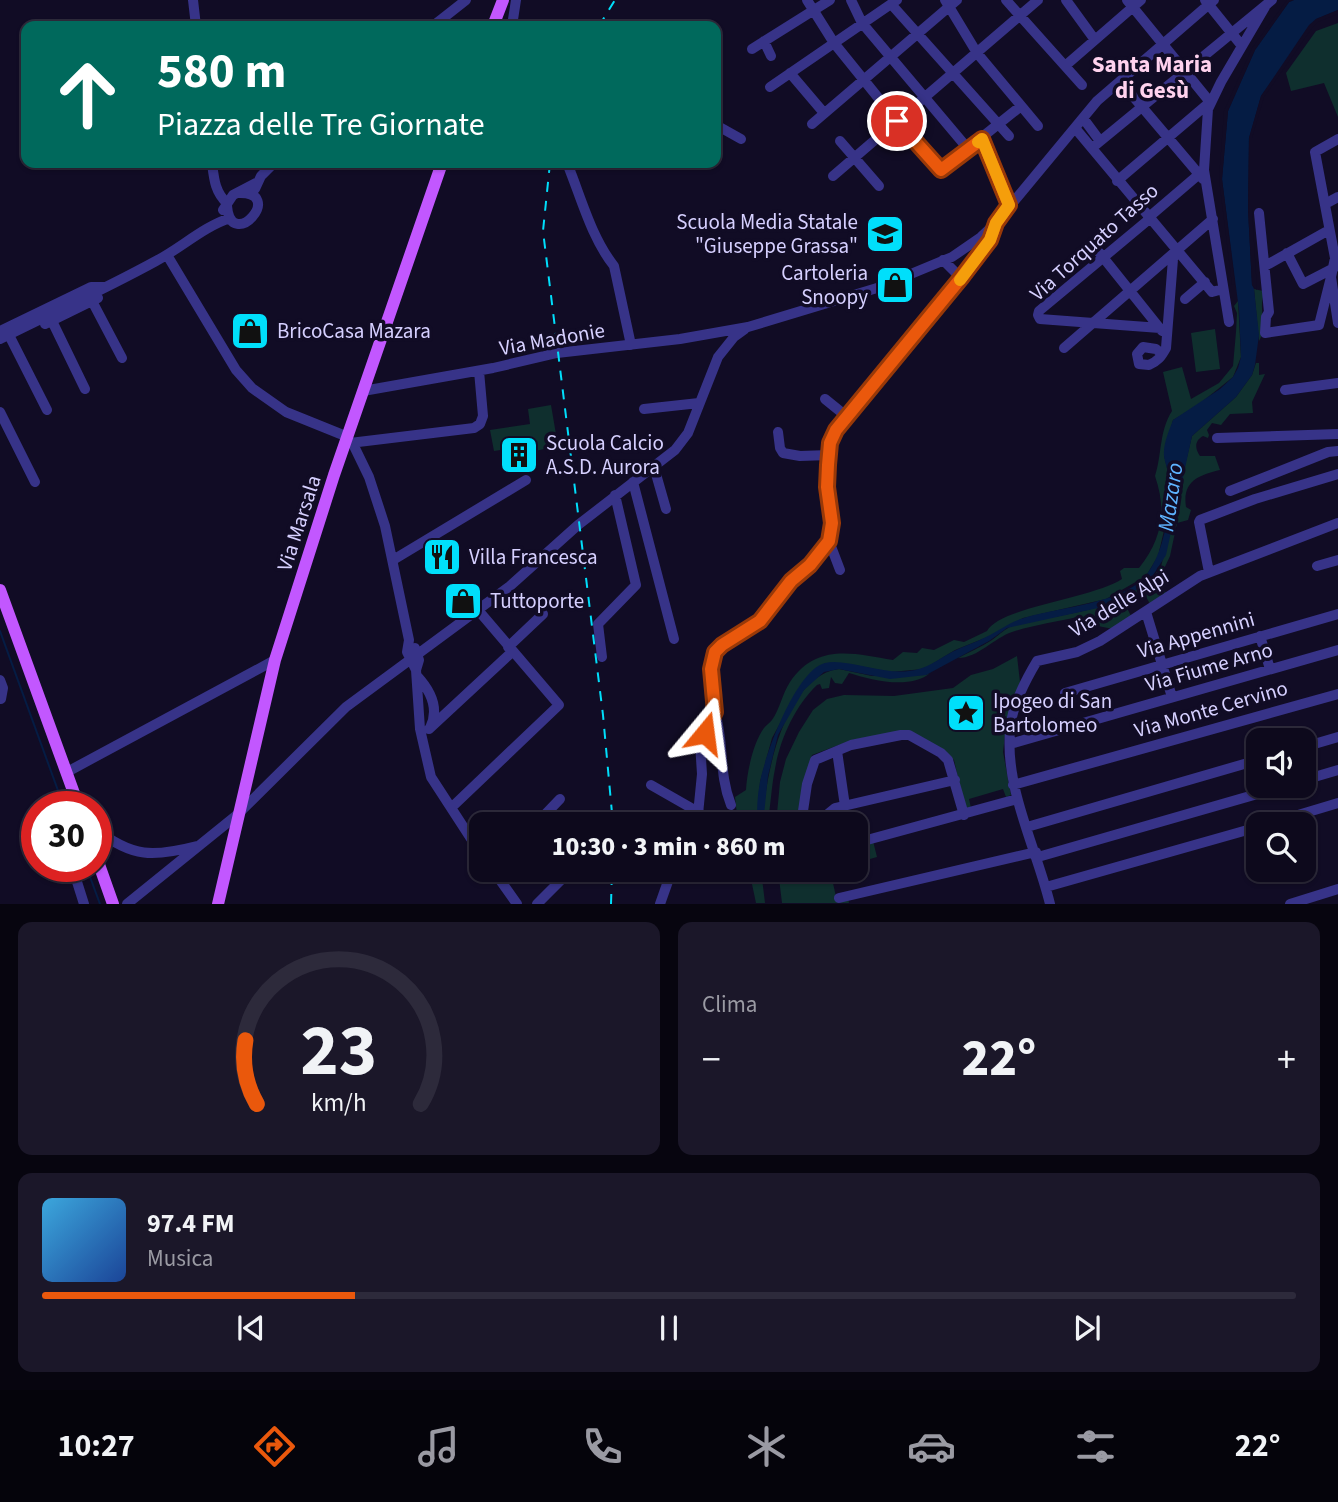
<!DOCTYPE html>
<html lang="it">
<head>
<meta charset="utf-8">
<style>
	:root { --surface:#0d091c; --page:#1b1729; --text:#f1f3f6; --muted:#9a9aa3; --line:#2d2a3b; --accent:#ea580c }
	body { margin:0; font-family:"Source Sans 3",sans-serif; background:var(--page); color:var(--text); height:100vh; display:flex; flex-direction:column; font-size:26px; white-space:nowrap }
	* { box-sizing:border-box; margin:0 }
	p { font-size:23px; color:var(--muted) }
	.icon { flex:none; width:38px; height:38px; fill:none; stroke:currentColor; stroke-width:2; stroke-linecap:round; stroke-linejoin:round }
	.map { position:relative; height:904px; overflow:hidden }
	.panel { display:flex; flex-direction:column; gap:18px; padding:18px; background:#07050f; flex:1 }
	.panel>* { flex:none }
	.guide { position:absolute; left:21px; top:21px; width:700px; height:147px; border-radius:14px; box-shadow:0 2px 5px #0004,0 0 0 2px var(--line); background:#00695c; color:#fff; overflow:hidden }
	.fabs { position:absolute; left:1246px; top:728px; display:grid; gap:14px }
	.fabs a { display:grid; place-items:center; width:70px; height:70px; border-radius:14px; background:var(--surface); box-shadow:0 2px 5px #0004,0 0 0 2px var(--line); font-size:35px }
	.speed { position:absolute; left:21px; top:791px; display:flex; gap:14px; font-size:35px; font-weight:700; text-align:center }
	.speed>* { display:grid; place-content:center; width:91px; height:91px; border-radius:50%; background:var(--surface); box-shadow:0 2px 5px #0004,0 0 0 2px var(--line); line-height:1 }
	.speed .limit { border:10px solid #d22; background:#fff; color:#111 }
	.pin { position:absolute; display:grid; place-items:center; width:60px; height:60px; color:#fff; margin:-30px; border:4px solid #fff; border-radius:50%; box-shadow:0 2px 7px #0007 }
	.me { position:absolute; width:77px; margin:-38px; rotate:16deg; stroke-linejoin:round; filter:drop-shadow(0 0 5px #0008) }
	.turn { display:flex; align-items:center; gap:24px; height:147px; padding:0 21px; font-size:32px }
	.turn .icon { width:91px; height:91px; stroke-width:2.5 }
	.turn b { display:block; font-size:49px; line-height:60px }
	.big { font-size:52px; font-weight:800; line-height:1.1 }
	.panel .tile { flex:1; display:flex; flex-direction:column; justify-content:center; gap:10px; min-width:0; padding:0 24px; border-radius:14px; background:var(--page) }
	.panel .dial { align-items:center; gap:0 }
	.dial svg { height:182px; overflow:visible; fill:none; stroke:var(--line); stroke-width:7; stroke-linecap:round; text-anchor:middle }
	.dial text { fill:var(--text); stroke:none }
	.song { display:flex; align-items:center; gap:21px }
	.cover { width:84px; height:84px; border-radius:10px; background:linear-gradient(135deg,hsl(200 70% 55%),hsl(220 70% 35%)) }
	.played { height:7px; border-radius:4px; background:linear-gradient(90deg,var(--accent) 25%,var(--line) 25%) }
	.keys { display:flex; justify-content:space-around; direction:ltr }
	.heat { display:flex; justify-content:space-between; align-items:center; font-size:38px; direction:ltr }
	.panel .tiles { flex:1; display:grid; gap:18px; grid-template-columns:1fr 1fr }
	.tile:last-child { grid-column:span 2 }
	.trip { position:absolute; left:469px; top:812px; width:399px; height:70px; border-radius:14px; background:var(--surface); box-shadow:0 2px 5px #0004,0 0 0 2px var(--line); font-weight:800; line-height:70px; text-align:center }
	.tab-bar { display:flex; height:112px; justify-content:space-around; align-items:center; background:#05040b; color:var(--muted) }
	.tab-bar .icon { width:49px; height:49px }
	.tab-bar .current { color:var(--accent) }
	.tab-bar b { font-size:32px; color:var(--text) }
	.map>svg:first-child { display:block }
	.green { fill:#0f2f2e }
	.water { fill:#051c44 }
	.pier { fill:#110c25 }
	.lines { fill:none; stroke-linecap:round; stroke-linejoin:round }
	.stream { stroke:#051c44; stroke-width:2 }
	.minor { stroke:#373388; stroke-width:10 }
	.major { stroke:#c257ff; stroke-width:12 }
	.rail { stroke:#00dffb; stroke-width:2; stroke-dasharray:10 9; stroke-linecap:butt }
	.route-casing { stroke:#983908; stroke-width:18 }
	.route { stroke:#ea580c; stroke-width:12 }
	.slow { stroke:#f59e0b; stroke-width:12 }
	.labels { text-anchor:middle; stroke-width:7; stroke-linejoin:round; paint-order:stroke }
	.poi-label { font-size:21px; fill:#d6d0ff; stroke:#110c25; text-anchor:start }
	.street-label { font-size:21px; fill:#d6d0ff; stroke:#110c25 }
	.neighbourhood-label { font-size:23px; font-weight:bold; fill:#ffd2ee; stroke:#110c25 }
	.water-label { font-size:23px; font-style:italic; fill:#5eb3ff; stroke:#110c25 }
</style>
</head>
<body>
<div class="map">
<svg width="1338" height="904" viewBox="0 0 1338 904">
	<rect width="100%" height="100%" fill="#110c25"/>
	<path class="green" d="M1338,23V117L1324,83L1291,91L1286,73L1316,31Z
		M1254,289L1263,291L1264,294C1258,309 1268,328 1259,341Z
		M1238,301L1241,357L1233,377L1198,405L1173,420L1164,455L1170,482L1166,522L1158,556L1146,576L1106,599L1023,618L990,636L955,650L924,669L890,672L859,666L826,663L818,667L801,685L772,738L760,782L757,824H738L735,797L746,790C747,772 753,743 764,728C766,725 770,723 772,720C780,709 782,694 790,682C816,643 853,653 893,660L903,652L917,653L922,648L934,650L954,640L964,642L987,631C1000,607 1094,598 1122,579L1120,571L1124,568H1139C1162,539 1167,511 1155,476C1162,455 1159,431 1172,411L1163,372L1182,367L1191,399L1219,383L1233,366L1236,332L1237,313L1234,306Z
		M1215,329L1220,369L1196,372L1191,333Z
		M1256,363H1259V375L1265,374L1252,402L1253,413L1230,414L1221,425L1212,423L1207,430L1209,435L1208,438L1203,436C1194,441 1195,449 1200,456H1215L1220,470C1199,475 1182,481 1186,507L1191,510L1188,520L1177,523L1170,556L1163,571L1168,582L1163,588L1166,593L1150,604L1143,591L1124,602L1131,616L1113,629L1083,623L1082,618L1077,617C1056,622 1033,625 1012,632C994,638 978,658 958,658C969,652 981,647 992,640C999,635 1006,628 1014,625C1067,612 1124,613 1161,567L1192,436L1236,397L1252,375Z
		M551,405L558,446L535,451L534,445L494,451L490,430L530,424L528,409Z
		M1017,656L1020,682L1007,719L1003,752L1011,795L1006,797L1003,789L969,799L971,808L965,809L954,760L908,730L852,740L812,755C806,777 797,801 804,824H776L780,782L786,759L799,732L813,710L827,699L844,695L894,696L953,688L971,675L993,669Z
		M839,669L872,676L926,675L930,673C910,690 871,680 849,673L842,684L835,683L831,677L829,688L822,689L820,684L817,685C795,706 780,739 775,769C771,788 771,806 767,824H763C764,779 784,676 839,669Z
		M873,841L877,857L856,863V845Z
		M749,870H761L765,903H756Z
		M778,870H830L837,901L848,898L849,903H782Z"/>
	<path class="water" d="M1294,0H1338V10L1316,19L1261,96L1249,138L1248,209L1252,285L1254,289L1259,335L1255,365L1252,375L1236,397L1192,436L1166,555L1150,580L1142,587L1098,608L1007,628L989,641L926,675L890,679L839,669L824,672L804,690L778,735L768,776L763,824H757C757,810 757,796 760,782C765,755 796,670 825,663C846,658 883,675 909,671C927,669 937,660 952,652C963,646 975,643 986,637C999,631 1010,622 1024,618C1058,607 1125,604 1147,574C1165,550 1170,510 1170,482C1170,473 1165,465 1164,456C1163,444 1169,431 1173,420L1220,389L1233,377L1238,368L1241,357L1239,310L1222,179L1228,111L1255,50L1289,2Z"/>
	<path class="pier" d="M1287,0H1294L1289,2L1255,50L1228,111L1222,179L1235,284L1232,285L1219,179L1224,111L1252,48Z
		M1338,10V14L1318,22L1312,28L1264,97L1252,138V209L1257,290L1252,285L1248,209L1249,138L1261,96L1309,25L1316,19Z"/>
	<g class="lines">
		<path class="stream" d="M0,631L64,807
			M86,866L100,904"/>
		<path class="minor" d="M193,0L196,26
			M807,0L834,43L897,121L941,170L1021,106
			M851,0L862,23L969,150
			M945,0L977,53L1038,126
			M1006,0L1082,85
			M1066,0L1095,40
			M1205,0L1242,46
			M891,4L1009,136
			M433,26L466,0
			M512,26L516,0
			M764,41L771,56
			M752,49L830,0
			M1065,66L1141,0
			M790,73L824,113
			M1120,81L1203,179
			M770,87L897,0
			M1083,118L1100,141
			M812,124L957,0
			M716,125L741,139
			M1075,128L1212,292L1223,289
			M982,139L1009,205
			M1338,139L1315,152L1335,258L1331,277L1338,323
			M840,141L879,186
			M1092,148L1272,0
			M212,163C214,179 215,192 227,203
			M567,163C581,197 591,237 614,266L631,345
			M833,176L1038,0
			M1117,181L1210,102L1127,0
			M255,189L261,176L274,163
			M1325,204L1338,197
			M227,206C231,254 287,191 238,193
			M223,210L233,195L256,183
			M1259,213L1269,312L1266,317L1265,333L1319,325L1331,277
			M1094,246L1162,331
			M1287,253L1303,284L1334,268
			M167,255L236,370L252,388L286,412L348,437
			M943,260L961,278L990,240L995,227
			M1265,266L1329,230
			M1185,299L1205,282
			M92,301L122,358
			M52,321L85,389
			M1229,322L1204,170L1208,109L1221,82L1265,7
			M45,324L98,298
			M1160,328L1040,319L1038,315L1039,311L1147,221L1149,217L1204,170
			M0,331L91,287H104
			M0,339C52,313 105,289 156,261C181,248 203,227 230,218
			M11,339L47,410
			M1064,348L1213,219
			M1162,354L1156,349L1143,347L1137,354L1139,364L1149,365C1158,361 1161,357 1166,348L1173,259L1177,250
			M1285,390L1338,383
			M363,391L493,368L557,353L680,339L748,327L877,288L952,257L981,237L996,223L1097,101L1214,0
			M825,399L846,416
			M644,409L699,403
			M0,412L35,482
			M778,432L780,448L783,453L800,456L829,455
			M1217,438L1338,434
			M350,443L474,428L480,424L483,416L479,371
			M353,444L369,477L385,526L409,640L407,652L416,670
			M654,467L666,509
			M633,482L674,639
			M1230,491L1328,452L1338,451
			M829,541L840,570
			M393,560L526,480
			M1317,566L1338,560
			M1209,572L1199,522L1200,520L1255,499L1338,474
			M1146,612L1172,697
			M1260,636L1270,669
			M508,647L543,614
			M415,648L419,660L416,670L420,729L431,777L481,854
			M602,657L598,624L636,585L615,495
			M417,676C430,690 440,708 430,728
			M0,680L3,688L1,699
			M1065,693L1338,614
			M715,712C725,745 718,772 731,805
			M429,729L512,652
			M1010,744L1338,650
			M1304,747L1338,737
			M837,751L845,806
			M67,772L275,660
			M1304,780L1338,770
			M651,785L700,813
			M1013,785L1338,694
			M451,808L559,705L478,610
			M803,811L807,784L815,760L851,745L901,735H909L941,753L948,760L964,815
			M824,817L835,808L955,780
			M536,824L560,799
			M697,824L702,774L700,743L715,712L712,661L721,645L760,621L791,581L811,565L829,541L832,522L827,487V465L830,443L836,430L961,278
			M1268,824L1338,803
			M1027,827L1258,760
			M96,829C132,858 154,857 197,846
			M856,843L1017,799
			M1038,857L1285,786
			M72,866L84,904
			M493,870L517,904
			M1046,887L1258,827
			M839,898L1036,852
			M127,904L237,815L346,707L510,586L578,525L675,450L688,433L718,357L734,337L745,329
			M537,904L571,870
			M660,904L672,870
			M1050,904C1036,847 1005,789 1010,731C1011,707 1025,681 1037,661L1077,652L1100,641L1200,576L1338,523
			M1290,904L1338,889"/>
		<path class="major" d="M493,26L503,0
			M0,590L79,807
			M96,856L113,904
			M218,904L275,660L334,475L442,163"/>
		<path class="rail" d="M599,26L615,0
			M550,163L543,231L603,715L613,824
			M611,904L612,870"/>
	</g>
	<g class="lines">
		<defs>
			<path id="route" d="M705,733L715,712L711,669L715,652L722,645L760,621L791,581L810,565L829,541L832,523L827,487L828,465L830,443L836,430L961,278L990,240L996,223L1009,205L982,139L941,170L897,121"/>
		</defs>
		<use href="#route" class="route-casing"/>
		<use href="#route" class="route"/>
		<path class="slow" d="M960,280L990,240L996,223L1009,205L982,139L978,142"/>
	</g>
	<defs>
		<symbol id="school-square" viewBox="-11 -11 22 22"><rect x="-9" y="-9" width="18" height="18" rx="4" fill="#00dffb" stroke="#110c25"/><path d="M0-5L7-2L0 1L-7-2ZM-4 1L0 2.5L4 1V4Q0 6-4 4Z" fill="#111"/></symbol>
		<symbol id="shop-square" viewBox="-11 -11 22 22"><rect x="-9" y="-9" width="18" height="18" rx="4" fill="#00dffb" stroke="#110c25"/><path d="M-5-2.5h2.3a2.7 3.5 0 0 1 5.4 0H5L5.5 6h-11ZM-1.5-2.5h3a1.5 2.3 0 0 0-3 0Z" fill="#111"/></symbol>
		<symbol id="building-square" viewBox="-11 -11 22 22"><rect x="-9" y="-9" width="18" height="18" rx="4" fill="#00dffb" stroke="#110c25"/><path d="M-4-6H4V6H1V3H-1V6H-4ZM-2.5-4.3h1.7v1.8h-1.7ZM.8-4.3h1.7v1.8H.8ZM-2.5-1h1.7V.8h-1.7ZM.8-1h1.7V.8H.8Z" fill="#111"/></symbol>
		<symbol id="restaurant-square" viewBox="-11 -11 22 22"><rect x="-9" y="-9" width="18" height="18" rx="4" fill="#00dffb" stroke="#110c25"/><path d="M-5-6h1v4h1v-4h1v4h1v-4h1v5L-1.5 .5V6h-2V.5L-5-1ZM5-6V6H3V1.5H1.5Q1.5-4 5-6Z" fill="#111"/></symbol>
		<symbol id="sight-square" viewBox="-11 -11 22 22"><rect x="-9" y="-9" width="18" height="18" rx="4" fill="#00dffb" stroke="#110c25"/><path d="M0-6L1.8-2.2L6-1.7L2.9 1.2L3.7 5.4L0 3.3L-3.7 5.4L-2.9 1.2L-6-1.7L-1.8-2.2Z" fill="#111"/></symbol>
	</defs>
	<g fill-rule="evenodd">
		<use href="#school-square" x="863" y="212" width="44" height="44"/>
		<use href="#shop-square" x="873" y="263" width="44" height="44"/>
		<use href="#shop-square" x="228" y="309" width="44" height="44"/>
		<use href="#building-square" x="497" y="433" width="44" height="44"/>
		<use href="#restaurant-square" x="420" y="535" width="44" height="44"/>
		<use href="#shop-square" x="441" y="579" width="44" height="44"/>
		<use href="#sight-square" x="944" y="691" width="44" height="44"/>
	</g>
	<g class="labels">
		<g class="poi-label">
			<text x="858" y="229" text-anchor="end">Scuola Media Statale<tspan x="858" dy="24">"Giuseppe Grassa"</tspan></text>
			<text x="868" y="280" text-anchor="end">Cartoleria<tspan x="868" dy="24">Snoopy</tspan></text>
			<text x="277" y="338">BricoCasa Mazara</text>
			<text x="546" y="450">Scuola Calcio<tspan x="546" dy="24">A.S.D. Aurora</tspan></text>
			<text x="469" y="564">Villa Francesca</text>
			<text x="490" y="608">Tuttoporte</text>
			<text x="993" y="708">Ipogeo di San<tspan x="993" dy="24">Bartolomeo</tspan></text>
		</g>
		<g class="street-label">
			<text transform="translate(1094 242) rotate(-42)" y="7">Via Torquato Tasso</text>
			<text transform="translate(552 339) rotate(-10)" y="7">Via Madonie</text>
			<text transform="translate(299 523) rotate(-72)" y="7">Via Marsala</text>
			<text transform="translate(1119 603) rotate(-31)" y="7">Via delle Alpi</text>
			<text transform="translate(1196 635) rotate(-16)" y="7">Via Appennini</text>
			<text transform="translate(1209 667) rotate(-16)" y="7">Via Fiume Arno</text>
			<text transform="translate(1211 709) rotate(-16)" y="7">Via Monte Cervino</text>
		</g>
		<g class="neighbourhood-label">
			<text x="1152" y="72">Santa Maria<tspan x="1152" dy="26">di Gesù</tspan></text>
		</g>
		<g class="water-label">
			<text transform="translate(1170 497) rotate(-82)" y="8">Mazaro</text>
		</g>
	</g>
</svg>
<div class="fabs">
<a><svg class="icon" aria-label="sound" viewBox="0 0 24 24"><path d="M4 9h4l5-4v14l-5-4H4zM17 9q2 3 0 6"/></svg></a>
<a><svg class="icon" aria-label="search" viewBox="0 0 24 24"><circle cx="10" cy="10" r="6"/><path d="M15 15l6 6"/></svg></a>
</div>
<div class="speed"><div class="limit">30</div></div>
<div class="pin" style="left:897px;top:121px;background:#d93025"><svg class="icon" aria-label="arrive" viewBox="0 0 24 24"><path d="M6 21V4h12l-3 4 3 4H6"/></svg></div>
<svg class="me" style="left:705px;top:733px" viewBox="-20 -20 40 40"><path d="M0-17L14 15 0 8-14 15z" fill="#ea580c" stroke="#fff" stroke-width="4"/></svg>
<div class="trip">10:30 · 3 min · 860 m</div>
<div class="guide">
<div class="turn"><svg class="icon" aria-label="ahead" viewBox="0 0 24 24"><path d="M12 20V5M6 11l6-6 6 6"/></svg><div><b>580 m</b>Piazza delle Tre Giornate</div></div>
</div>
</div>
<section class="panel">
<div class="tiles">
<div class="tile dial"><svg viewBox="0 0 100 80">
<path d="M14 69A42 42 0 1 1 86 69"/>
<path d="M14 69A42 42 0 0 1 9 41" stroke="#ea580c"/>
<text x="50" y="56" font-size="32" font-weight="700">23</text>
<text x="50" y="72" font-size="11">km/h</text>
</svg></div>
<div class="tile"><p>Clima</p>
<div class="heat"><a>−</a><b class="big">22°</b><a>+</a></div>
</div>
<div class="tile">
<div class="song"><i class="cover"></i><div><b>97.4 FM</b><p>Musica</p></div></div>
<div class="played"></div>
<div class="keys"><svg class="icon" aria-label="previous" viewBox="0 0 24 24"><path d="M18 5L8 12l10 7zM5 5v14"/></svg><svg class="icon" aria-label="pause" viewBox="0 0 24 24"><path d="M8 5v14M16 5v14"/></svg><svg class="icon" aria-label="next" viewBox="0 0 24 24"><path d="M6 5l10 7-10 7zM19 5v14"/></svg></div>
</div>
</div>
</section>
<nav class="tab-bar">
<b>10:27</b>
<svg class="icon current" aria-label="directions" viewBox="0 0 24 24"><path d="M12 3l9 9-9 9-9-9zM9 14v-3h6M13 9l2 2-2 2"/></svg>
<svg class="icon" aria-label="music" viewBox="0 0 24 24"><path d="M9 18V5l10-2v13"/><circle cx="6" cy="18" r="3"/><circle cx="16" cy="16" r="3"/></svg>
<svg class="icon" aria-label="phone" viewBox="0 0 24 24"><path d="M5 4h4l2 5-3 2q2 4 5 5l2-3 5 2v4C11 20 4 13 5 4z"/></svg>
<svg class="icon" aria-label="climate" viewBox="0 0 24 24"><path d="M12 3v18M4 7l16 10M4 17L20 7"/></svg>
<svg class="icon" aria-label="car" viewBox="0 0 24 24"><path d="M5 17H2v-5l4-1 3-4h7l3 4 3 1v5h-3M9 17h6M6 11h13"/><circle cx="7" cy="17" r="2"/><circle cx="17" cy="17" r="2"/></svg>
<svg class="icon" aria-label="filters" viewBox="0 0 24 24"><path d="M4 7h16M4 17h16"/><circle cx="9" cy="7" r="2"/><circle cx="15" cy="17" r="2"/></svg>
<b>22°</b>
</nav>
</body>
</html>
